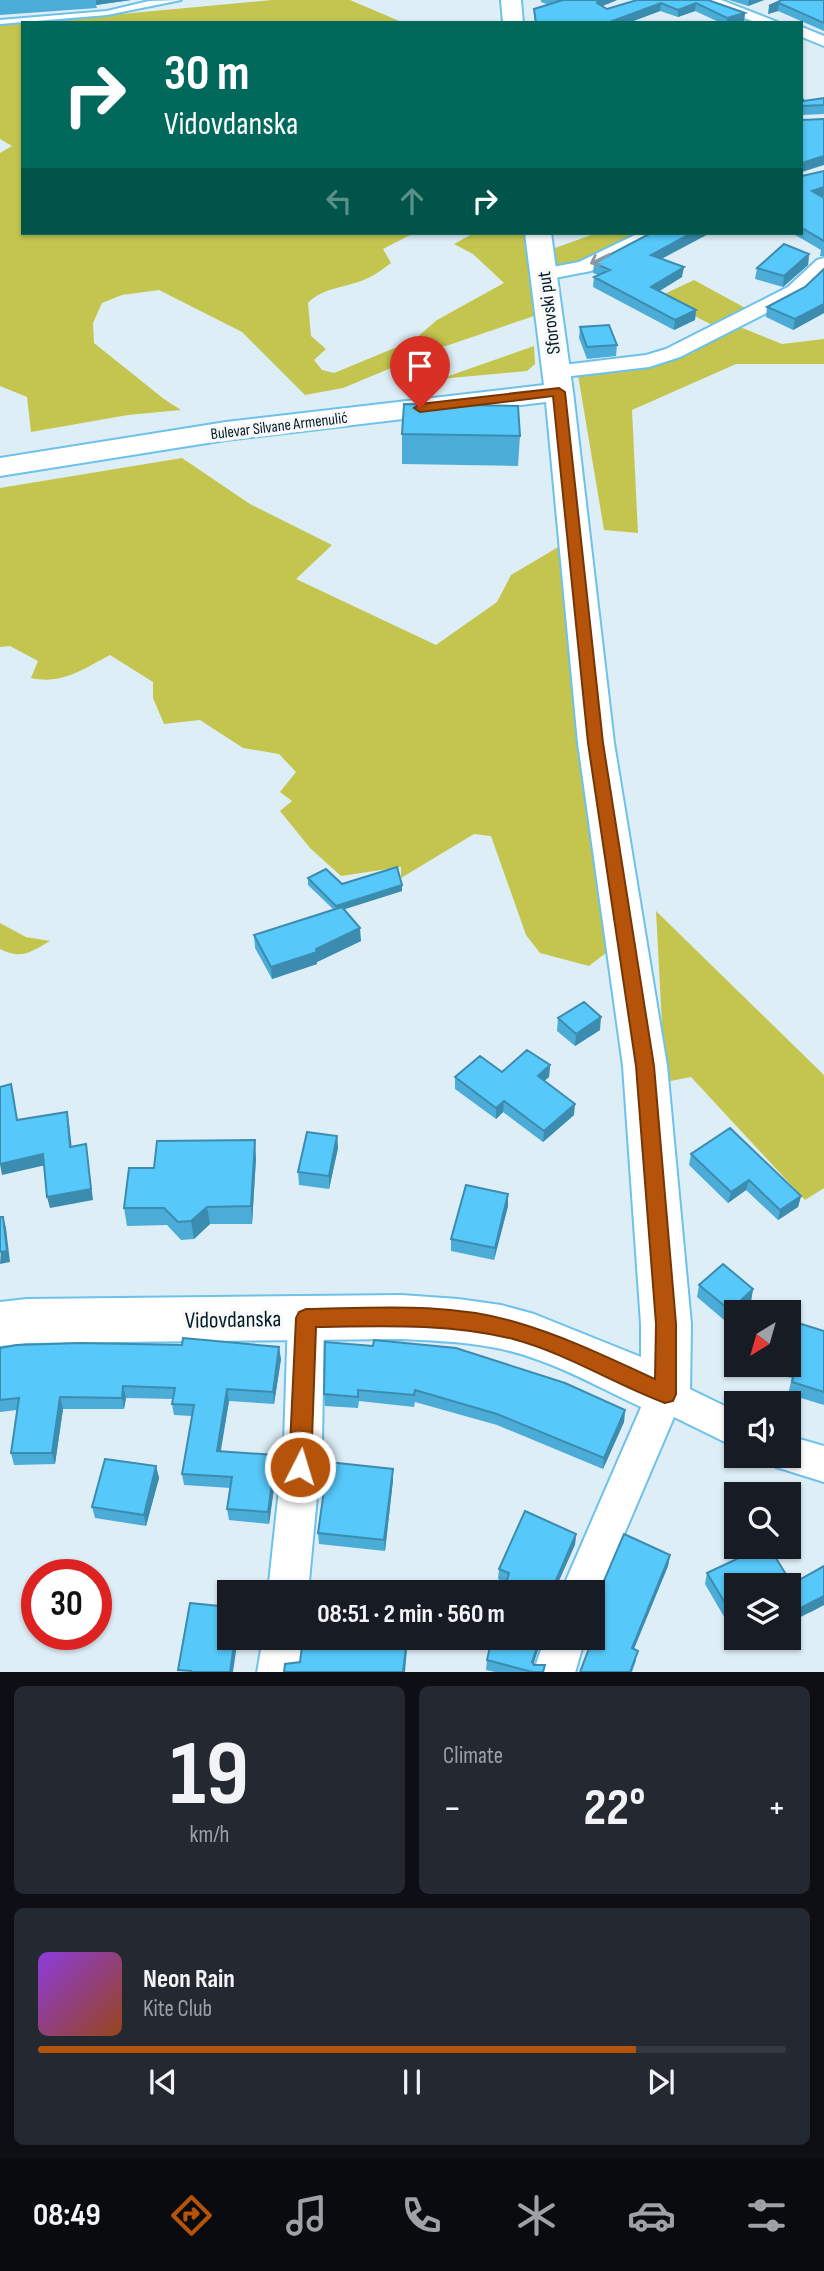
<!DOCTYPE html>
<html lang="en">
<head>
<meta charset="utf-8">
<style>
	:root { --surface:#171b24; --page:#242831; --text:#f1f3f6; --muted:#9ea1a6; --line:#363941; --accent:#b45309 }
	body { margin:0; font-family:"Sofia Sans Condensed",sans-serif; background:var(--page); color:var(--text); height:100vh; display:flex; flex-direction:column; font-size:26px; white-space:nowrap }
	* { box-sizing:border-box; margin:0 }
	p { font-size:23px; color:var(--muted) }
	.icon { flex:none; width:38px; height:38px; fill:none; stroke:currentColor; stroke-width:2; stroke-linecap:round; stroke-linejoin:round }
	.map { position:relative; height:1672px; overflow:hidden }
	.sheet { display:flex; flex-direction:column; gap:14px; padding:14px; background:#0d0f14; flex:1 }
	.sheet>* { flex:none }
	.hud { position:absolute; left:21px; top:21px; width:782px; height:214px; border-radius:0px; box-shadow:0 2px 5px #0004; background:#00695c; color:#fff; overflow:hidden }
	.needle { width:46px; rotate:217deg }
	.controls { position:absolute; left:724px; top:1300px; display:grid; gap:14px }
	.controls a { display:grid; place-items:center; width:77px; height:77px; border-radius:0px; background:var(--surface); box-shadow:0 2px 5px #0004; font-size:35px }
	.speed { position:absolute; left:21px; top:1559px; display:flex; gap:14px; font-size:35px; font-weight:700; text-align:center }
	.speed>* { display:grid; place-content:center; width:91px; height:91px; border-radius:50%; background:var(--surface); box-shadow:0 2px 5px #0004; line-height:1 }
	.speed .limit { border:10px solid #d22; background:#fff; color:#111 }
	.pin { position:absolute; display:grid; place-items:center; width:60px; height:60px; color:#fff; margin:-72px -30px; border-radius:50% 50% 50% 0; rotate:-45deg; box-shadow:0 0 7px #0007 }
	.pin .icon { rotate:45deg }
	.me { position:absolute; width:77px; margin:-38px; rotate:5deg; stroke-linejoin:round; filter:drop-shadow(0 0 5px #0008) }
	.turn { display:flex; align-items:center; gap:24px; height:147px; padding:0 28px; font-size:32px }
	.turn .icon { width:91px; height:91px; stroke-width:2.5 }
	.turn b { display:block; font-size:49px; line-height:60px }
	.lanes { display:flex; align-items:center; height:66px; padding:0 28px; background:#0003; justify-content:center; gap:35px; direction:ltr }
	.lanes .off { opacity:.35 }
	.big { font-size:52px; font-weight:700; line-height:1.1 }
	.sheet .card { flex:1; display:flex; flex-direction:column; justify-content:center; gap:10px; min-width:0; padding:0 24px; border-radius:10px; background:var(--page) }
	.sheet .dial { align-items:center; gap:0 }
	.dial b { font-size:91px; line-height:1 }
	.song { display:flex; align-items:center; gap:21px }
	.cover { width:84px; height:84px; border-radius:10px; background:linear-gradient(135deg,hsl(270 70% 55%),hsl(20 70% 35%)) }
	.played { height:7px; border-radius:4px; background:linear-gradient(90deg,var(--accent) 80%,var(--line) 80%) }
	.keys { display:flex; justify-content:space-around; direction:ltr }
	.heat { display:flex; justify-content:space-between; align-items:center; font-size:38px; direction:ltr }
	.sheet .tiles { flex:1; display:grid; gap:14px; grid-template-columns:1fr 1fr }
	.card:last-child { grid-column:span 2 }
	.trip { position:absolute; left:217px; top:1580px; width:388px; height:70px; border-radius:0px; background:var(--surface); box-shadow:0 2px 5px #0004; font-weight:700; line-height:70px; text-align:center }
	.dock { display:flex; height:112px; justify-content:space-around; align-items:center; background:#090b0e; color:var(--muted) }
	.dock .icon { width:49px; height:49px }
	.dock .selected { color:var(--accent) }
	.dock b { font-size:32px; color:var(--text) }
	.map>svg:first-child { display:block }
	.green { fill:#c4c54f }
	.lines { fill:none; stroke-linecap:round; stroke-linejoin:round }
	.lane-casing { stroke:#6cc2ea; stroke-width:4 }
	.street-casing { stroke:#6cc2ea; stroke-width:4 }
	.secondary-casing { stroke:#6cc2ea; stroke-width:4 }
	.lane { fill:#fff; fill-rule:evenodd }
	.street { fill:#fff; fill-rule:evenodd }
	.secondary { fill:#fff; fill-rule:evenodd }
	.wall { fill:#4aacd7 }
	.shaded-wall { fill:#3c8caf }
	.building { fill:#56c8fa; stroke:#3c8caf; stroke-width:2 }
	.oneway { stroke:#8d999e }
	.route { fill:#b45309; stroke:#753606; stroke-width:2 }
	.labels { text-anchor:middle; stroke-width:7; stroke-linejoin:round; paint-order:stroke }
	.far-street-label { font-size:16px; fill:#011c28; stroke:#f8f8f8 }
	.street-label { font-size:19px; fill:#011c28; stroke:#f8f8f8 }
	.near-street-label { font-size:23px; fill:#011c28; stroke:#f8f8f8 }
</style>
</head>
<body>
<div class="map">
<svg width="824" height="1673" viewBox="0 0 824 1673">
	<rect width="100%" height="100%" fill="#deeef6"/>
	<path class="green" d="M272,0H350L404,23H24Z
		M23,23V233H414L383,249L391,263C382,270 372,277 361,281C343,288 322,288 308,303L311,336L326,349L314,360L322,370L334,373L414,340L437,320L504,283L473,254L454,244L474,233H526L537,315L437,349L343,388L305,395L242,332L159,290L122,295L102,303L93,323L94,343L164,399L181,410L128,415L31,432L27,397L0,386V153L12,146L0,139V25Z
		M597,233H646L575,268L554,267L552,249Z
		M694,280L749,310L714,326L658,297Z
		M735,325L782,344L824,339V364H736L632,410L638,533L604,530L578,375L667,362Z
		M534,346L535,364L527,371L440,379Z
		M182,458L250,504L332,545L296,579L436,645L497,602L511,575L565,543L611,949L589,966L540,953L526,935L491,836L474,834L401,878V867L341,876L310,848L280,811L292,801L280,792L296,772L279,754L243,748L200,720L164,724L153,698V682L110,655C83,669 62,685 31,678L38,661L10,646L0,647V488Z
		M656,911L824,1075V1188L805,1200L691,1077L665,1082Z
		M0,923L26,937L50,941C30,952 23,960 0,949Z"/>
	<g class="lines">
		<defs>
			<path id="lane" d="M181,0L107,15L0,24V20L107,11L149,1Z"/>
			<path id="street" d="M700,0H721L780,23H758L702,3Z
				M802,27L824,36V46L802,37Z
				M639,233H662L659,237L591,271L544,280L534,274L537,270L579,262Z
				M824,258V274L802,295L680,357L649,367L555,378L548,376L545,372L548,368L555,366L646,355L666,349L788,287L817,260Z
				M306,1302L319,1307L324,1318L322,1443L308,1592H268L284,1443L288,1318L293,1307Z
				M665,1377L737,1412V1448L674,1417L593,1607V1592H561L652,1382Z
				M789,1436L824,1446V1482L776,1467L771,1456H789Z
				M263,1638H303L299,1673H257Z
				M545,1638H585L575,1673H533Z"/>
			<path id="secondary" d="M501,0H521L523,23H503Z
				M525,233H551L573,392L614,743L667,1066L691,1324L690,1394L683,1410L665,1417C620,1400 579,1373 533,1358C491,1343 446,1341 401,1339L27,1343L0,1346V1302L27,1299L401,1295L458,1299L501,1305L534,1314L641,1357V1324L623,1066L578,743L546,402L226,440L0,476V458L226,422L544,385Z"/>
		</defs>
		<use href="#lane" class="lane-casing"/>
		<use href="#street" class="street-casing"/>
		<use href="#secondary" class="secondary-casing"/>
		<use href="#lane" class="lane"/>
		<use href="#street" class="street"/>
		<use href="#secondary" class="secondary"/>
	</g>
	<path class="wall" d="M0,0H131L96,5L97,8L0,15Z
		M541,0H617L602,6L607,9L637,0H708L745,13L744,21L736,23H721L695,11L678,17L660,11L628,23H535L534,9L549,5L541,2Z
		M729,0H764L748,6Z
		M782,0H824V31L778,11L768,14Z
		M802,98L804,101L824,98V114L802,115V176L824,171V196L822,197L824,198V256H820L821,250L792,233H802Z
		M651,233H710L661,259L682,277L659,291L696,310L695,320L674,330L593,287L594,277L598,275L593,273L594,263Z
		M809,254L808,265L783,287L755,279L757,268Z
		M824,269V313L793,330L766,317L767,307L805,287Z
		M580,327L617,345L616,356L587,359L579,338Z
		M402,434L520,436L518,466L402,464Z
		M308,878L342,884L402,885V891L344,909L361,941L317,962V964L272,979L255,948L254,935L334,910L308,885Z
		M558,1018L600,1030L575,1046L557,1031Z
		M550,1065L549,1077L544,1081L574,1115L543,1142L503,1112L496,1119L455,1089V1077Z
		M337,1136L338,1148L329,1189L299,1185L298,1172Z
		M691,1154L801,1196L798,1207L778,1220L746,1190L728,1203L689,1165Z
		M256,1158L252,1224H210L194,1239L181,1240L167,1225L127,1226L124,1208L154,1168Z
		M508,1206L494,1260L451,1251V1239Z
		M699,1285L753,1289L751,1301L737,1312V1331L697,1297Z
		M795,1322L824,1331V1405L788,1394L792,1378L733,1365L737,1345V1365H789Z
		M373,1346L625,1410L624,1422L603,1469L497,1425L415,1402L414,1407L359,1401L358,1408L325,1406L324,1394Z
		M0,1348L281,1359L274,1404L229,1401L220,1451L277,1466L269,1524L229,1520L227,1509L231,1488L184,1485L182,1474L192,1416L174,1415L172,1404L173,1399L126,1398L124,1409H63L55,1464L14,1465L11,1453L17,1410L0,1412Z
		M156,1466L159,1478L146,1526L95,1518L92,1507Z
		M393,1480L385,1551L319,1544L318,1533Z
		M576,1534L575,1545L506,1583L498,1579L499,1569Z
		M670,1555L668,1566L634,1649L636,1661L632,1672H580L600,1619L593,1615V1598L597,1597Z
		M824,1566V1605L809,1613L737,1586V1638H758L741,1646L705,1584L707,1573L792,1584Z
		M487,1660L533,1664L534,1665H545L544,1672H495L486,1670Z"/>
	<path class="shaded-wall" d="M96,0H131L96,5Z
		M598,0H617L598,8L597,3Z
		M749,0H764L748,6Z
		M661,3L660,11L628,23H607Z
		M696,3L695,11L678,17V10Z
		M779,3L778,11L768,14L769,6Z
		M745,13L744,21L736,23H727V18Z
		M824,156V165L802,172V163Z
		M824,187V196L811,201L812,191Z
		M692,233H710L650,265L651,255Z
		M809,254L808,265L783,287L784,276Z
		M684,267L682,277L650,297L651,287Z
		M824,304V313L793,330L795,319Z
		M696,310L695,320L674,330L675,320Z
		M402,885V891L336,912V906Z
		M360,928L361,941L317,962V964L272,979L271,967L316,949Z
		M601,1017L600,1030L575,1046L576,1034Z
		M550,1065L549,1077L537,1087L538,1076Z
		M504,1101L503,1112L496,1119V1108Z
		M575,1104L574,1115L543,1142L544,1131Z
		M67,1112L69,1123L73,1158L70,1147Z
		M337,1136L338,1148L329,1189V1176Z
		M255,1140L256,1158L252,1224L251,1206Z
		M86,1144L93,1200L50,1208L47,1197Z
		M43,1154L46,1165L2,1175L0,1164Z
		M749,1180L746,1190L728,1203L731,1192Z
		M508,1194V1206L494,1260L495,1248Z
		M801,1196L798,1207L778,1220L780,1210Z
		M207,1207L210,1224L194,1239L191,1221Z
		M3,1217L6,1228L10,1262L0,1264Z
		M753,1289L751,1301L738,1312V1303Z
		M279,1347L281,1359L274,1404L273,1392Z
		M123,1386L126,1398L124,1409L122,1398Z
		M227,1389L229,1401L219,1462L217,1451Z
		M60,1397L63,1409L55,1464L52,1453Z
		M625,1410L624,1422L603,1469L604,1458Z
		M276,1455L277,1466L269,1524L268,1512Z
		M156,1466L159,1478L146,1526L144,1515Z
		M393,1469V1480L385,1551L384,1540Z
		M576,1534L575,1545L554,1592H551Z
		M670,1555L668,1566L630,1658L632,1648Z
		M824,1596V1605L789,1623V1614Z
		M235,1638H238L233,1672H230Z
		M407,1638H408L405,1672H403Z
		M540,1638H542L531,1672L532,1662Z
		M743,1638H758L741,1646Z"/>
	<path class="building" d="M557,0H598L597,3L607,9L637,0H708L745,13L727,18L696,3L678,10L661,3L607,23H536L534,9L560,1Z
		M782,0H824V23L779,3L769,6Z
		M802,98L804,101L824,98V105L802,106Z
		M802,106V120L824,119V156L802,163Z
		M802,171V176L824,171V187L812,191L824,198V241L802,228Z
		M651,233H692L651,255L684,267L651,287L696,310L675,320L594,277L610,270L594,263Z
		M784,244L809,254L784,276L757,268Z
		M824,269V304L795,319L767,307L805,287Z
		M609,325L617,345L587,347L580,327Z
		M404,404L518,406L520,436L402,434Z
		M397,867L402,885L336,906L308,878L326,869L342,884Z
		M342,907L360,928L316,949L317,952L271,967L254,935Z
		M584,1002L601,1017L576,1034L558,1018Z
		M527,1050L550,1065L538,1076L575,1104L544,1131L504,1101L496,1108L455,1077L480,1056L502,1072Z
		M11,1084L17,1120L67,1112L70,1147L86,1144L91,1189L47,1197L43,1154L0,1164V1087Z
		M730,1128L801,1196L780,1210L749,1180L731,1192L691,1154Z
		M307,1132L337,1136L329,1176L298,1172Z
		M255,1140L251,1206L207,1207L191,1221L178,1222L164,1208H124L129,1168H154L157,1141Z
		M466,1185L508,1194L495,1248L451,1239Z
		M0,1217H3L7,1251L0,1252Z
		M723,1264L753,1289L738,1303L778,1312H737V1316L699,1285Z
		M789,1315L796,1317L795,1322L824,1331V1392L792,1382L795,1367L788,1365H789Z
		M183,1338L279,1347L273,1392L227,1389L217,1451L276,1455L268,1512L227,1509L232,1477L182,1474L194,1405L172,1404L175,1388L123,1386L122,1398L60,1397L52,1453H11L19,1398L0,1400V1348L17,1345L80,1343L182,1345Z
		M374,1340L456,1348L565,1383L625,1410L604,1458L497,1414L415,1390L414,1395L358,1390V1397L324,1394L325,1342L373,1346Z
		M105,1459L156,1466L144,1515L92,1507Z
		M328,1462L393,1469L384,1540L318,1533Z
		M525,1511L576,1534L551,1592H504L509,1573L499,1569Z
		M624,1534L670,1555L632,1648L638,1651L630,1672H580L604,1609L593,1603V1598L597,1597Z
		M762,1547H769L792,1584L824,1566V1596L789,1614V1586H737V1623L707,1573Z
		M363,1590L386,1592H363Z
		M190,1603L229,1607V1638H235L230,1672H191V1671L178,1670Z
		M303,1638H407L403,1672H284L285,1664L300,1662Z
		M492,1638H540L532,1662L534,1665H545L543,1672H532L487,1660Z"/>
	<defs><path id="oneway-shaft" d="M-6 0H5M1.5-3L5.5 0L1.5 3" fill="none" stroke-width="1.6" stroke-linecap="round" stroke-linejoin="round" transform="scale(1.75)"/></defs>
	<use class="oneway" href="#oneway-shaft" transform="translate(600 259) rotate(154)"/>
	<path class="route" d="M559,388L565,392L603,743L654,1066L676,1324V1394L673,1401L665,1403C614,1384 566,1353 513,1339C448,1323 382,1326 316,1327L311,1467L308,1474L300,1477L293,1474L289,1467L296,1318L299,1312L306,1309C375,1308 448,1302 515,1322C564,1336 609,1358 655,1379L656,1324L636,1066L588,743L553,396L420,412L414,408L420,404Z"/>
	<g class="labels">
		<g class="far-street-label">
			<text transform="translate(279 425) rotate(-7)" y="6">Bulevar Silvane Armenulić</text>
		</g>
		<g class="street-label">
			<text transform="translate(548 313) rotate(-97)" y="7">Sforovski put</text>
		</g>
		<g class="near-street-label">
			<text transform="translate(233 1319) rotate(-1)" y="8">Vidovdanska</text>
		</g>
	</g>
</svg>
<div class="controls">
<a><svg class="needle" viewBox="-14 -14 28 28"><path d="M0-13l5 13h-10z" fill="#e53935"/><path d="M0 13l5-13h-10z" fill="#9ea1a6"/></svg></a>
<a><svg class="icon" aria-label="sound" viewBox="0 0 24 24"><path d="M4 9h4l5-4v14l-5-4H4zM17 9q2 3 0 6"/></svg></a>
<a><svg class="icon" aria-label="search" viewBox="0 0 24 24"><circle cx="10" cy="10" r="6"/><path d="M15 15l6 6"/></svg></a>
<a><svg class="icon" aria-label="layers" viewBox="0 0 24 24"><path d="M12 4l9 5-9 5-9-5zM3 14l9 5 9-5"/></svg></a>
</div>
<div class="speed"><div class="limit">30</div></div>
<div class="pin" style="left:420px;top:408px;background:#d93025"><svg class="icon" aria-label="arrive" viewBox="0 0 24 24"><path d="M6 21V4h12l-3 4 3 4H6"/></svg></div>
<svg class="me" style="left:300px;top:1467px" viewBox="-20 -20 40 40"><circle r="17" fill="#b45309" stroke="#fff" stroke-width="3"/><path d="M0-11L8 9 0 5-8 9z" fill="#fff"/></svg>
<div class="trip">08:51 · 2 min · 560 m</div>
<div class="hud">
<div class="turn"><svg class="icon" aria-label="right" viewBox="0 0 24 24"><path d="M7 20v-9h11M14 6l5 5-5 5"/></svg><div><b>30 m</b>Vidovdanska</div></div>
<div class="lanes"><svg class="icon off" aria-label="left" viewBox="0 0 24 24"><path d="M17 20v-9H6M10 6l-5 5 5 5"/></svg><svg class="icon off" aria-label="ahead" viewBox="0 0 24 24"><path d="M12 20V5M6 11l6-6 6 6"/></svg><svg class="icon" aria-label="right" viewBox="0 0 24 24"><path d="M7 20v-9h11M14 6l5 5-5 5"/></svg></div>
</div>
</div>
<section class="sheet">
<div class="tiles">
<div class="card dial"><b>19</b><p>km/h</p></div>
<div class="card"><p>Climate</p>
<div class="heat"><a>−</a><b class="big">22°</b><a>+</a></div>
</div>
<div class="card">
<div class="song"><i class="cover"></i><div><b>Neon Rain</b><p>Kite Club</p></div></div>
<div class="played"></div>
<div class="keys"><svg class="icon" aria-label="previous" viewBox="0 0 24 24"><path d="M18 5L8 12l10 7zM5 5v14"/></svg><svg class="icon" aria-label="pause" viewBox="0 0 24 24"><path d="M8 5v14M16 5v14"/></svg><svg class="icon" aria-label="next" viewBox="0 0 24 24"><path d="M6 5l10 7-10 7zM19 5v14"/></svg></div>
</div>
</div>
</section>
<nav class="dock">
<b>08:49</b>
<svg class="icon selected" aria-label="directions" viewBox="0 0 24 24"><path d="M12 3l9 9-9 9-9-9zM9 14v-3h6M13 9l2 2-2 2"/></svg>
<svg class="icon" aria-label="music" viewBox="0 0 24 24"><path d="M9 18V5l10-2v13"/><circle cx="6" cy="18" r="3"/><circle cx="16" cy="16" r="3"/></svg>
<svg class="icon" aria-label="phone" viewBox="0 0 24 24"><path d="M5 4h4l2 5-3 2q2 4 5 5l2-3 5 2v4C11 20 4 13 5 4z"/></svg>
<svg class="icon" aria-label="climate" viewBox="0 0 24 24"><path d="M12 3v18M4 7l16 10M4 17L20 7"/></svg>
<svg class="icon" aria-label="car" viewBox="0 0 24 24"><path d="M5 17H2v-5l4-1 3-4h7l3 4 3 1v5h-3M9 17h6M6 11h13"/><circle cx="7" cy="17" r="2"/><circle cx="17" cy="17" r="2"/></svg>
<svg class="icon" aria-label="filters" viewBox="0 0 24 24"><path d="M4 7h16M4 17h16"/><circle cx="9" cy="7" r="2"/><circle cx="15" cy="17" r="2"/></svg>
</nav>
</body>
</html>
